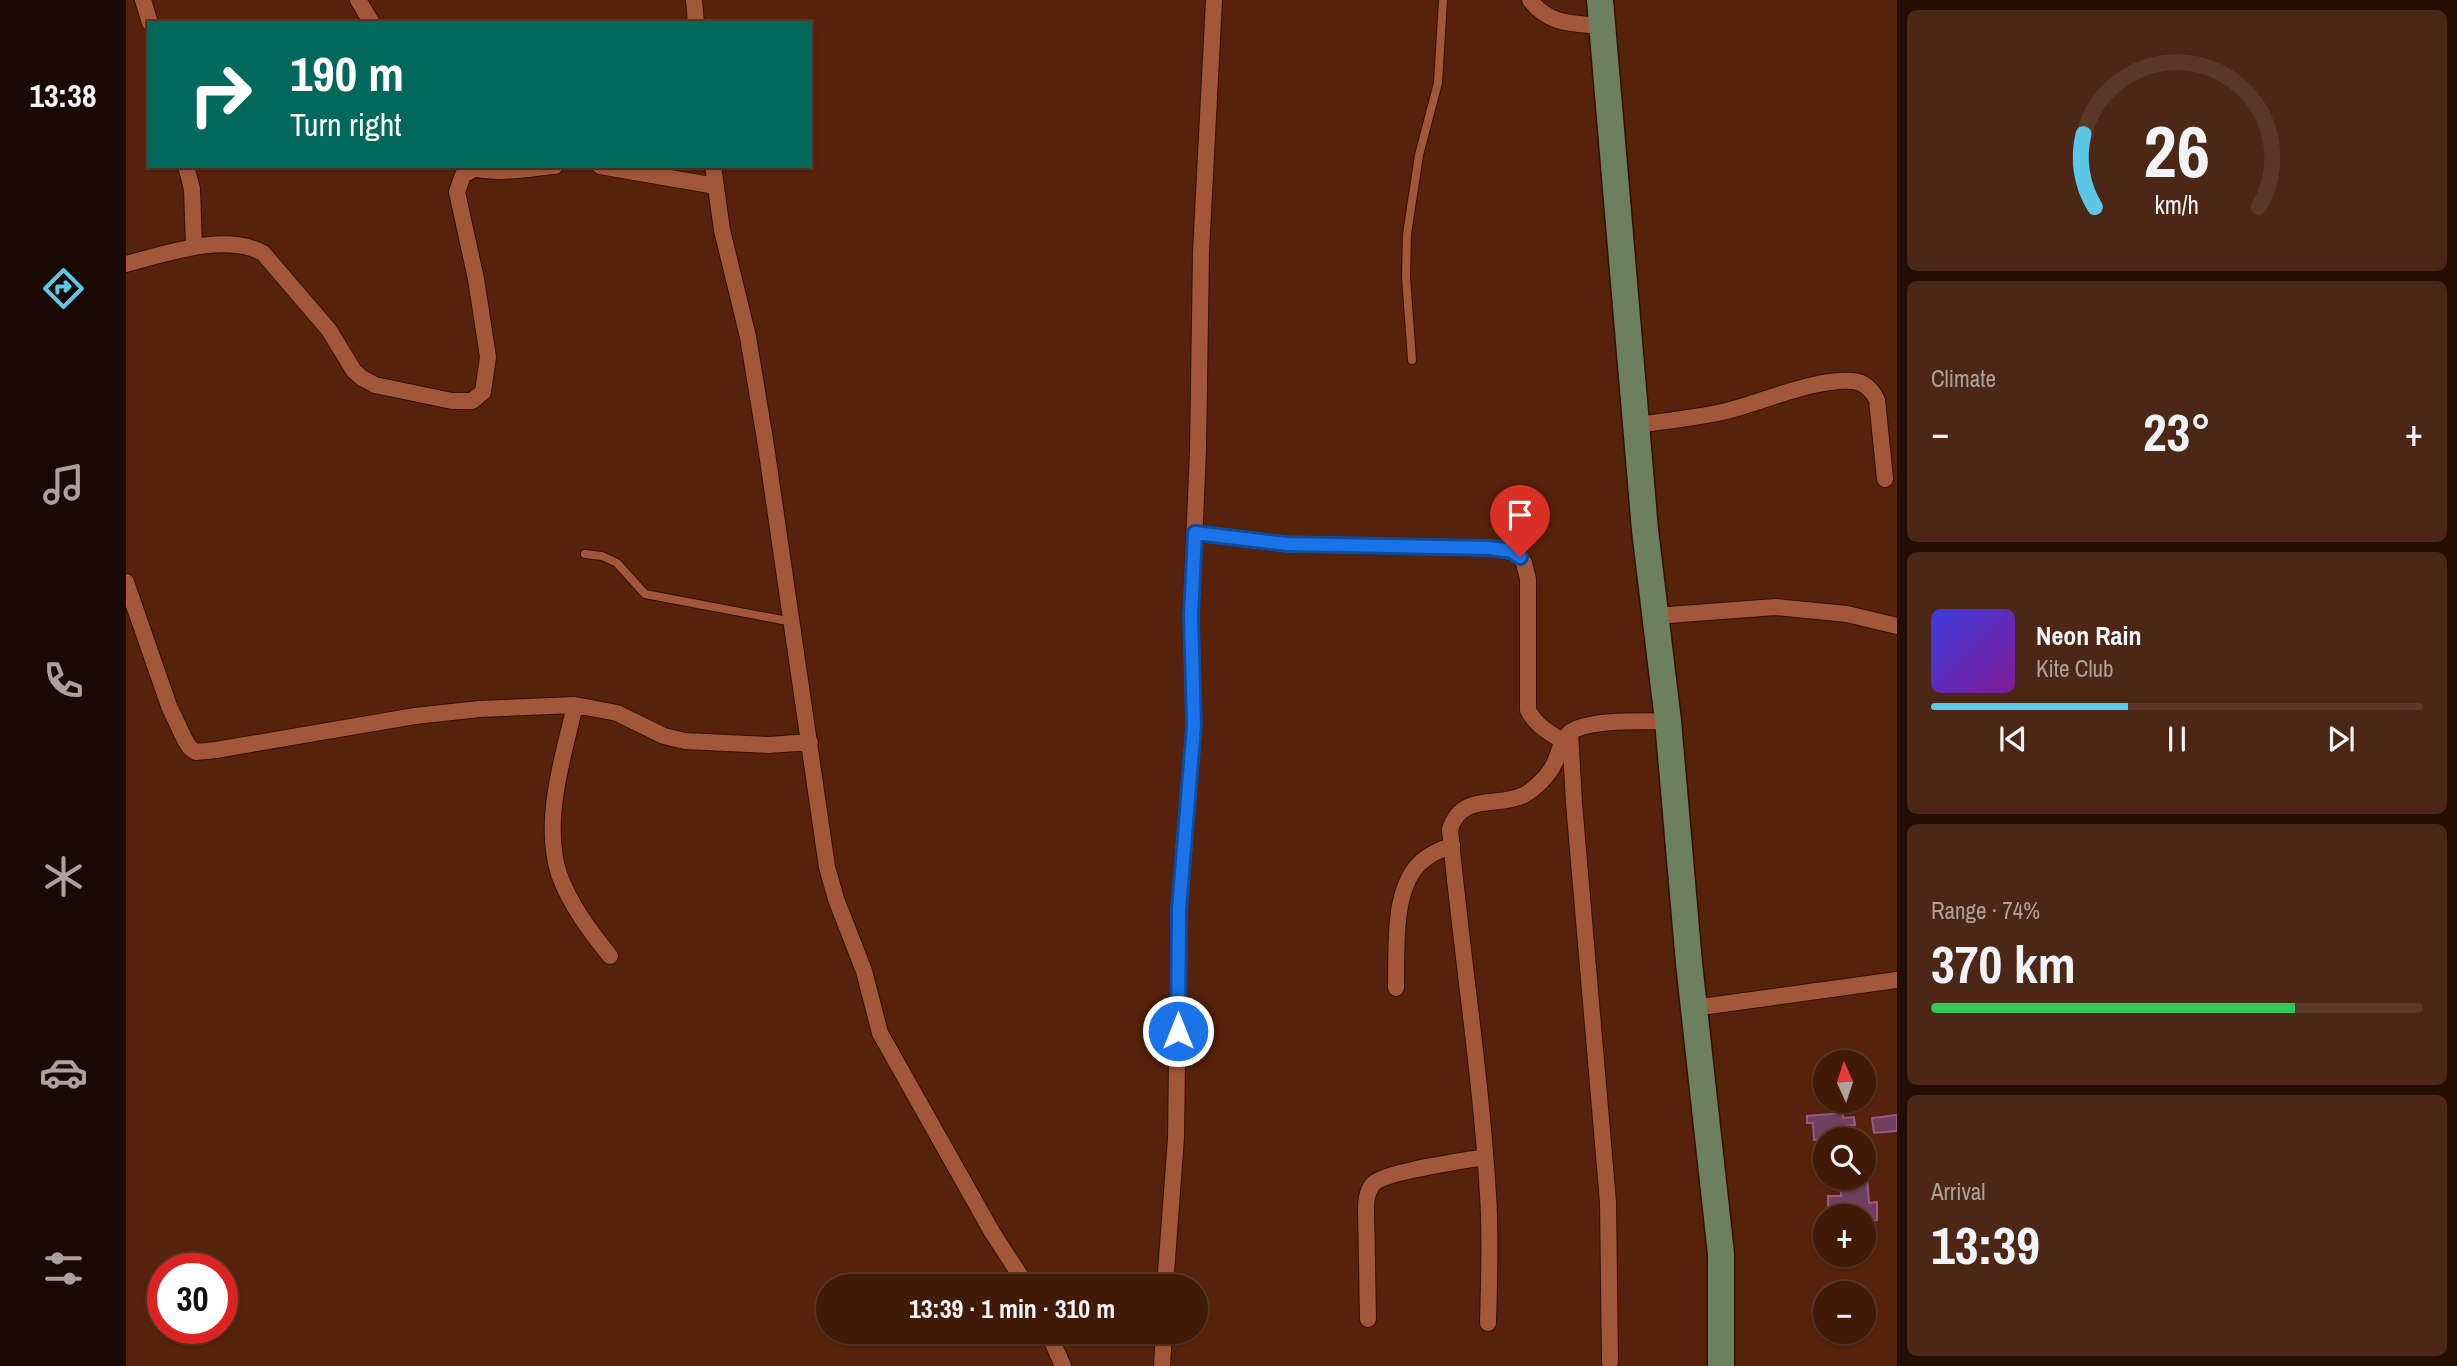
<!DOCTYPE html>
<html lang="en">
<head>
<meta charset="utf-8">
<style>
	:root { --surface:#411a08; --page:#4c2716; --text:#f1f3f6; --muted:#aea19c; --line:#5a3829; --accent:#5dc7e8 }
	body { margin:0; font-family:"Archivo Narrow",sans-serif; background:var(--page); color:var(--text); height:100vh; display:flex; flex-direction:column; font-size:26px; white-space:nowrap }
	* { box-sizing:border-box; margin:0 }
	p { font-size:23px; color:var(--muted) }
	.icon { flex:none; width:38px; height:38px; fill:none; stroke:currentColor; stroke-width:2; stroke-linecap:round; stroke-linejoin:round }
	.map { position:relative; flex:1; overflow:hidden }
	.drawer { display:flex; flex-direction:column; gap:10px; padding:10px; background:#240e04; width:560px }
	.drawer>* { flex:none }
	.top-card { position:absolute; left:21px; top:21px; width:665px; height:147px; border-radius:0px; box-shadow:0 2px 5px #0004,0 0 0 2px var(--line); background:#00695c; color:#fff; overflow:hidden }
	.needle { width:46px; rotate:357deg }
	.tools { position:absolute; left:1687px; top:1050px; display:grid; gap:14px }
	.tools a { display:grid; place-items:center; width:63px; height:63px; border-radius:50%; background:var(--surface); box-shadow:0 2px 5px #0004,0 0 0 2px var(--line); font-size:35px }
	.speed { position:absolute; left:21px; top:1253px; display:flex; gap:14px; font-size:35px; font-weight:700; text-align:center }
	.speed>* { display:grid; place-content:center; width:91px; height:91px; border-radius:50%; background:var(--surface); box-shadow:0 2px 5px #0004,0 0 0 2px var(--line); line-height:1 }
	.speed .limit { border:10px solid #d22; background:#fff; color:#111 }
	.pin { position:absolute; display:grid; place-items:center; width:60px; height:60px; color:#fff; margin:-72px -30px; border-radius:50% 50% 50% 0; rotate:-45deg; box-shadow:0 0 7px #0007 }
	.pin .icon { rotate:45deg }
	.me { position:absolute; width:77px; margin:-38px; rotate:0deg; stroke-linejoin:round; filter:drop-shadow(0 0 5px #0008) }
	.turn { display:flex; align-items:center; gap:24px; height:147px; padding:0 28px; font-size:32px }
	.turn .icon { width:91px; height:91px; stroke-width:2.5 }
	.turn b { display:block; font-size:49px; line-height:60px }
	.big { font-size:52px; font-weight:700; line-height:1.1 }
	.drawer .widget { flex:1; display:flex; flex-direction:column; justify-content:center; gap:10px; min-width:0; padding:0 24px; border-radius:10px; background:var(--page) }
	.drawer .dial { align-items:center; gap:0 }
	.dial svg { height:182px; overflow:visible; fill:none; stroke:var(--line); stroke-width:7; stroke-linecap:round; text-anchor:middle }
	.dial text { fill:var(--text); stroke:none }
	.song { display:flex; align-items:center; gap:21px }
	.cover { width:84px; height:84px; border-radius:10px; background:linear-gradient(135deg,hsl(240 70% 55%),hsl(290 70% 35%)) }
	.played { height:7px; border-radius:4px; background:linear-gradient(90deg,var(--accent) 40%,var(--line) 40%) }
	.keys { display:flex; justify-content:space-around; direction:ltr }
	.heat { display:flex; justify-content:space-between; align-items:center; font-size:38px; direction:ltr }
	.charge { height:10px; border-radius:5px; background:linear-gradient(90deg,#34c759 74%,var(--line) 0) }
	.trip { position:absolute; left:690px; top:1274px; width:392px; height:70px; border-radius:35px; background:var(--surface); box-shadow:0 2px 5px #0004,0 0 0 2px var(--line); font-weight:700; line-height:70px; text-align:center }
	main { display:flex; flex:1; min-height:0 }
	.tab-bar { display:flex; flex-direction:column; width:126px; justify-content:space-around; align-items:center; background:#1a0a03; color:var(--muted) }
	.tab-bar .icon { width:49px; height:49px }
	.tab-bar .selected { color:var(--accent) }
	.tab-bar b { font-size:32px; color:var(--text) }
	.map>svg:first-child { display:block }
	.building { fill:#6f3f5e; stroke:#9c5784; stroke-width:2 }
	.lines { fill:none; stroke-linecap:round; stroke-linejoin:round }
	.service-casing { stroke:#340f02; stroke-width:10 }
	.minor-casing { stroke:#340f02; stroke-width:18 }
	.primary-casing { stroke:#340f02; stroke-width:29 }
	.service { stroke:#a2573a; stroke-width:8 }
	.minor { stroke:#a2573a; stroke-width:16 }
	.primary { stroke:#6c805d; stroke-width:26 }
	.route-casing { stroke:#114b97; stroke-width:18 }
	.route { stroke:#1a73e8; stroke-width:12 }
</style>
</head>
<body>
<main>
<nav class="tab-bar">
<b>13:38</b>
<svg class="icon selected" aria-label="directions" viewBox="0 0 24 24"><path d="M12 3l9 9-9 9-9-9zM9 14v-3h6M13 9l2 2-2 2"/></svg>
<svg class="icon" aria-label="music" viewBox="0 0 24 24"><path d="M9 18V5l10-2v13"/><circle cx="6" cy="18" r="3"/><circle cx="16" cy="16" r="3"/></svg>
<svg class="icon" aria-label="phone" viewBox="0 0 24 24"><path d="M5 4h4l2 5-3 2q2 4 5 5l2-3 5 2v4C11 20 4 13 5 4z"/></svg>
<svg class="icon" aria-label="climate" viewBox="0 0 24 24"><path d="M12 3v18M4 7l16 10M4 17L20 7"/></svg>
<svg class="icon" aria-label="car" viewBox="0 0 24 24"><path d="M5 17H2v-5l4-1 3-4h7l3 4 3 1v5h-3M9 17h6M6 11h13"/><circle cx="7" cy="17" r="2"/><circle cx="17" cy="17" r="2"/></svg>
<svg class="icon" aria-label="filters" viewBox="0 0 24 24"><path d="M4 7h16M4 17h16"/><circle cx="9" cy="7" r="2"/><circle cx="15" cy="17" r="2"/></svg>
</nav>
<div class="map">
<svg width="1771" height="1366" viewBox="0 0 1771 1366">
	<rect width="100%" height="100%" fill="#57220b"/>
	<path class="building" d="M1717,1113V1118L1728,1117L1729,1125L1719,1126L1720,1137L1688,1140L1687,1123H1681V1116Z
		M1771,1115V1131L1748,1133L1746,1118Z
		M1738,1174H1741L1743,1203L1751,1202V1220L1738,1224V1216L1702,1215V1196H1715L1714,1178H1738Z"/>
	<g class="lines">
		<defs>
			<path id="service" d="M1286,360L1280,277L1281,234L1293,155L1312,83L1317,0
				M459,554L476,556L491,563L519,594L667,622"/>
			<path id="minor" d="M17,0L24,23
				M232,0L246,23
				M568,0L570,23
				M1404,0C1423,25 1446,23 1476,26
				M60,166L66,189L68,247
				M341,166C367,176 402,168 429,166
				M474,166L590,186
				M587,166L596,230L622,337L640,446L701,867L710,899L738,971L754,1033L866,1232L901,1286
				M0,264C39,254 99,232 137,253L203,330L228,371L236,378L249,385L326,401H346L357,392L362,357L350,279L331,192L337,175L348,169
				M1511,425C1539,421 1569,418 1596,412C1635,403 1688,378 1727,381C1739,382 1746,390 1751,400L1759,479
				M1069,533L1161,544L1363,548L1391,553L1398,563L1402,579V710C1409,725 1423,732 1436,741
				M0,582L43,706L59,740L64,748L70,752L90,750L289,716L353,709L449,705L491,713L538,736L559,741L643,745L684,742
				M1529,616L1649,607L1721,614L1771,626
				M449,705C437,758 416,821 433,874C444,905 464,931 484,956
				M1444,732L1448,803L1482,1202L1484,1362
				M1270,988C1271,952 1266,893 1292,865C1301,855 1314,850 1326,845
				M1568,1008L1771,980
				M1039,1286L1050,1138L1053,909L1068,725L1065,616L1072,450L1075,252L1088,0
				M1242,1319L1240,1209C1240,1200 1241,1190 1248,1183C1262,1171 1337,1161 1359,1157
				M1362,1323C1363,1280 1365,1237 1362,1195C1355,1073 1335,951 1324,829C1336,792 1371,808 1398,795C1409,789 1423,775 1428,764C1435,751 1434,736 1450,729C1475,719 1515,722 1542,721
				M922,1332L937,1366
				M1036,1366L1038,1332"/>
			<path id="primary" d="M1474,0L1519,530L1542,721L1563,963L1595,1254V1366"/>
		</defs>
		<use href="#service" class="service-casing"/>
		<use href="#minor" class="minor-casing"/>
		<use href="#primary" class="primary-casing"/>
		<use href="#service" class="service"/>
		<use href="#minor" class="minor"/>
		<use href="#primary" class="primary"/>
	</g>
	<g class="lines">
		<defs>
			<path id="route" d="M1052,1031L1053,909L1068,725L1065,616L1069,533L1161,544L1363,548L1386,551L1394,557"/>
		</defs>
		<use href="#route" class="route-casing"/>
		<use href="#route" class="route"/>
	</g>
</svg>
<div class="tools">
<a><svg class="needle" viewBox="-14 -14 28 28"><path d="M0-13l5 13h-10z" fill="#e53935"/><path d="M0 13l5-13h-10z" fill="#aea19c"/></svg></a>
<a><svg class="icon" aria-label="search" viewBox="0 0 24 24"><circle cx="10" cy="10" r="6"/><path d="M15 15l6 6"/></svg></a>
<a>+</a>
<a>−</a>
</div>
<div class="speed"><div class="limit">30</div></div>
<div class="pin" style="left:1394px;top:557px;background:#d93025"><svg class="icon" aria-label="arrive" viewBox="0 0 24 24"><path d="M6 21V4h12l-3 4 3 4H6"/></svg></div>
<svg class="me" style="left:1052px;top:1031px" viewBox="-20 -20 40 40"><circle r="17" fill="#1a73e8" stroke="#fff" stroke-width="3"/><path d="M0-11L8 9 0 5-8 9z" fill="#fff"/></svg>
<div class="trip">13:39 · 1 min · 310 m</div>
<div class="top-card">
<div class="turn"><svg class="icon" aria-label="right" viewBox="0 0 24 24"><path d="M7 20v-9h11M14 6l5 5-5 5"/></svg><div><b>190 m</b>Turn right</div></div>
</div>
</div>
<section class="drawer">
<div class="widget dial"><svg viewBox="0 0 100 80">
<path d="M14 69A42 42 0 1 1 86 69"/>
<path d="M14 69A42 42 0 0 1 9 37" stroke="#5dc7e8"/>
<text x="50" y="56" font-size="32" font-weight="700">26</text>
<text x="50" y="72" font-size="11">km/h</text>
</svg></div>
<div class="widget"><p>Climate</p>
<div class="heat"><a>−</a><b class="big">23°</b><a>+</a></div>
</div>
<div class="widget">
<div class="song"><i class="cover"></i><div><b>Neon Rain</b><p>Kite Club</p></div></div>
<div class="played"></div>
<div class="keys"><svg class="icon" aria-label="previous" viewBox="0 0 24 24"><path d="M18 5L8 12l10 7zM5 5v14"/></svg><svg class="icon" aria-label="pause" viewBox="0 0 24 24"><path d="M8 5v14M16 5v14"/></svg><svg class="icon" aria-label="next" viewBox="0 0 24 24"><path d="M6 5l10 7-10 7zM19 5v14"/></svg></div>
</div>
<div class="widget"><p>Range · 74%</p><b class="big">370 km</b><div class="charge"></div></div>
<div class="widget"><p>Arrival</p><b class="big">13:39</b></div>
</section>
</main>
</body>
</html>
